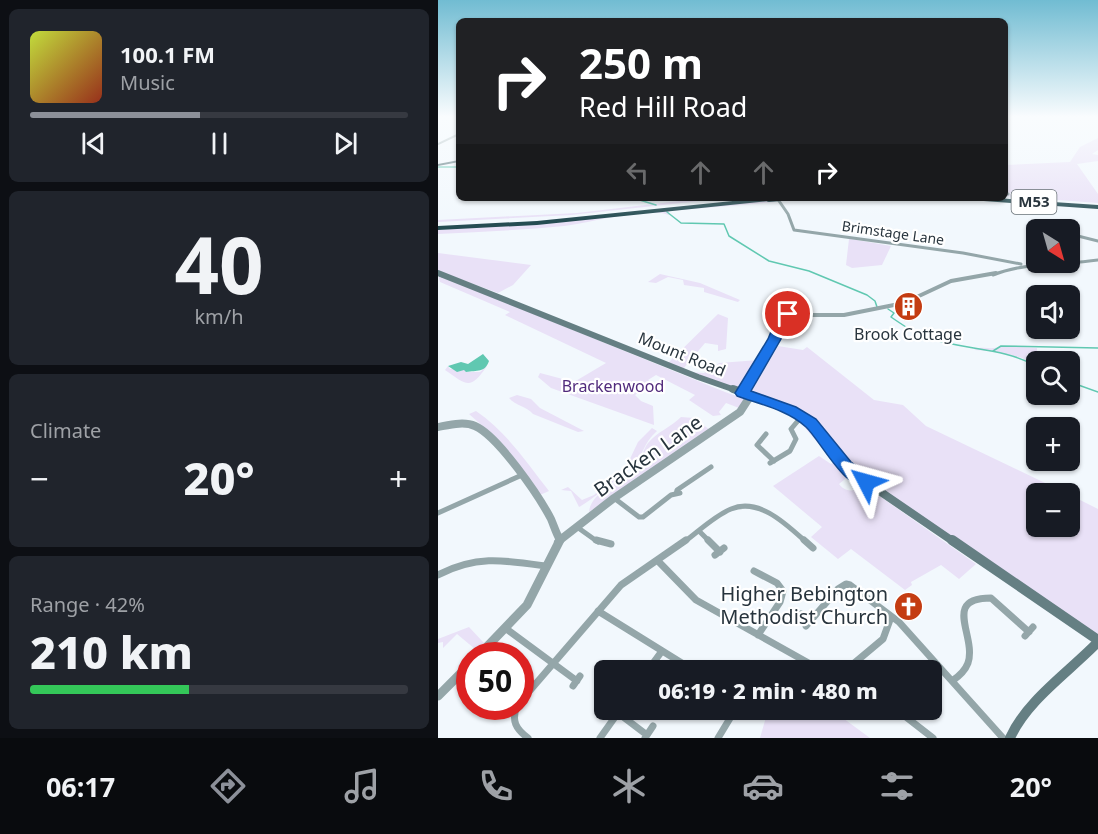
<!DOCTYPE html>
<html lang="en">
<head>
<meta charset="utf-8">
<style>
	:root { --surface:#171b24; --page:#20242c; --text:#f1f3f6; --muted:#9ea1a6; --line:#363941; --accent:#8c9099 }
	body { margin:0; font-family:"Noto Sans",sans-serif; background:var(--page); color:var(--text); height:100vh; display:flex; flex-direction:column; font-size:22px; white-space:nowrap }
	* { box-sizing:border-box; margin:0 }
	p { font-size:20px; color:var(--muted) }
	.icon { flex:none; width:33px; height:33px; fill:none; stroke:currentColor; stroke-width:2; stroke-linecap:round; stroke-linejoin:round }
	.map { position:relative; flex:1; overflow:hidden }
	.side { display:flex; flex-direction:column; gap:9px; padding:9px; background:#0d0f14; width:438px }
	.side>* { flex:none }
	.top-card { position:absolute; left:18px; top:18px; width:552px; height:183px; border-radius:9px; box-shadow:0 2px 4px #0004; background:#202124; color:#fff; overflow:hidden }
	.needle { width:39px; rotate:143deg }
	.controls { position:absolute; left:588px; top:219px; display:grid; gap:12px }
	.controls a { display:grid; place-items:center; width:54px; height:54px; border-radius:9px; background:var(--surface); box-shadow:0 2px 4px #0004; font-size:30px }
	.speed { position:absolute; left:18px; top:642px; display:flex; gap:12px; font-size:30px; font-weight:700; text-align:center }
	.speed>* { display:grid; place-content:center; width:78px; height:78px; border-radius:50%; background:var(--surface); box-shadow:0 2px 4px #0004; line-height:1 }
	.speed .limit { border:9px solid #d22; background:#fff; color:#111 }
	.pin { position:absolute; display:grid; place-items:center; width:51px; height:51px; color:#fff; margin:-26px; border:3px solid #fff; border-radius:50%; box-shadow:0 2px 6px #0007 }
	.me { position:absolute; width:66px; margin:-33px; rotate:309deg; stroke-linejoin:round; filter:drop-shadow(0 0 4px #0008) }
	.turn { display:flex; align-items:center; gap:21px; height:126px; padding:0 24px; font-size:27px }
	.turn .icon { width:78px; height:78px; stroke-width:2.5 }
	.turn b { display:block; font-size:42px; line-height:51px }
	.lanes { display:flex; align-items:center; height:57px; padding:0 24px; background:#0003; justify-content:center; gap:30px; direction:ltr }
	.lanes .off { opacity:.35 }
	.big { font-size:45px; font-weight:800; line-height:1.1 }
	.side .widget { flex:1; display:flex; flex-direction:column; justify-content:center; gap:9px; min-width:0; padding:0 21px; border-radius:9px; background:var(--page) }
	.side .dial { align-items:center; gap:0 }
	.dial b { font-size:78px; line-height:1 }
	.song { display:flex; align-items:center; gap:18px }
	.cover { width:72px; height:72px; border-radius:9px; background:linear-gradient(135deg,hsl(70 70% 55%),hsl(10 70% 35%)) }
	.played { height:6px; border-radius:3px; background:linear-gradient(90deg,var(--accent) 45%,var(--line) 45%) }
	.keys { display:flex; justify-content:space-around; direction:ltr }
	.heat { display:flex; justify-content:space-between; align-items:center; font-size:33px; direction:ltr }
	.charge { height:9px; border-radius:4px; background:linear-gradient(90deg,#34c759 42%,var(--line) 0) }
	.trip { position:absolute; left:156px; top:660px; width:348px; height:60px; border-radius:9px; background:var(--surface); box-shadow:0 2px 4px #0004; font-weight:800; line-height:60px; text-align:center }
	.menu { display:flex; height:96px; justify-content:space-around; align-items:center; background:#090b0e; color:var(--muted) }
	.menu .icon { width:42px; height:42px }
	.menu .active { color:var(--accent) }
	.menu b { font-size:27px; color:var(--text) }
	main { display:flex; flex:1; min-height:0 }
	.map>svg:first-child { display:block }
	.green { fill:#e9e1f7 }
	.water { fill:#60c8b1 }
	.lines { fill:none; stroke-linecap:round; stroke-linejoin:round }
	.stream { stroke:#60c8b1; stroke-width:1.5 }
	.minor-far4 { stroke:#94a6a9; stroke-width:2 }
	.minor-far3 { stroke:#94a6a9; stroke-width:3 }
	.minor-far2 { stroke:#94a6a9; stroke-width:4 }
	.minor-far1 { stroke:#94a6a9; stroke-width:5 }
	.minor { stroke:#94a6a9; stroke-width:7 }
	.tertiary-far1 { stroke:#94a6a9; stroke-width:8 }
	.tertiary { stroke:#94a6a9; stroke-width:9 }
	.secondary-far3 { stroke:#657f83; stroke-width:4.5 }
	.secondary-far2 { stroke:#657f83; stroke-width:6 }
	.secondary-far1 { stroke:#657f83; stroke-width:8 }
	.secondary { stroke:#657f83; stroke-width:10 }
	.primary { fill:#436369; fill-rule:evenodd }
	.motorway { fill:#254c52; fill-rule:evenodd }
	.motorway-bridge { stroke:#254c52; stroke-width:6 }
	.route { fill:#1a73e8; stroke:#114b97; stroke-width:1.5 }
	.labels { text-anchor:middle; stroke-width:4.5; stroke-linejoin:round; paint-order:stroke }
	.far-street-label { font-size:14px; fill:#28343d; stroke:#fff }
	.shield { fill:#fff; stroke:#687177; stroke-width:1.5 }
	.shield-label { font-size:15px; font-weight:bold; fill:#28343d }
	.poi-label { font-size:16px; fill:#28343d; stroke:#fff }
	.street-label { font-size:16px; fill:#28343d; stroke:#fff }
	.park-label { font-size:16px; fill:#512b7c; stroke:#fff }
	.near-street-label { font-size:20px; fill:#28343d; stroke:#fff }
	.near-poi-label { font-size:20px; fill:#28343d; stroke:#fff; text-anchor:end }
</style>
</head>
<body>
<main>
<section class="side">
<div class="widget">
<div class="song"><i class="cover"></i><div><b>100.1 FM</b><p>Music</p></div></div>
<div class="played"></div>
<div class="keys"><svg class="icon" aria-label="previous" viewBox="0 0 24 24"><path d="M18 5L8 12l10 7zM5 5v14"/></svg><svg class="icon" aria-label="pause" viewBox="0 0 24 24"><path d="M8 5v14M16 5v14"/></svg><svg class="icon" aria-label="next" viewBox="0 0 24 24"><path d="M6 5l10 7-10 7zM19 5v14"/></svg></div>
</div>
<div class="widget dial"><b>40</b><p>km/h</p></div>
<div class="widget"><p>Climate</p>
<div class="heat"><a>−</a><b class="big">20°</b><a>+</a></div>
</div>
<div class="widget"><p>Range · 42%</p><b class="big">210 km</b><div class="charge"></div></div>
</section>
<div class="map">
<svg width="660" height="738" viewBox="0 0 660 738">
	<rect width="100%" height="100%" fill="#f2f8fd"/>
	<path class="green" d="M660,138V150L654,154L660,155V161L639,164L660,194V203L567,196V194L581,195L567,192V165L632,162L642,147Z
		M267,198H290L133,215L0,222V220L139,213Z
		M334,200L337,202L231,211V215C210,206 151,223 126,226C84,230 42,232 0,234V230Z
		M411,239H413L453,246L444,265L414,268L408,265Z
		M0,253L93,265L75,285L60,293L0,271Z
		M222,274L262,283L302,300L300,302L266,292V288L246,285L245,280L230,277L218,283L210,282Z
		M0,275L287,392L307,399L301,408L288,403L281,412L283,415L275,416L251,400L257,395L218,375L210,380L214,383L197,395L203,401L215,406L216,425L113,388L100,377L102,373L136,382L168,363L67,315L72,312L2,282Z
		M280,314L290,318L288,349L280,351V345L267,343L245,369L230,363Z
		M340,346L365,350L369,347L436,400L465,405L488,426L628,493L598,494V526H632V495L660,509V635L505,533L416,469L384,429L313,392Z
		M563,346L599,348V352L589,354V358L598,366L584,358L555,351L536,350C544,345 554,351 563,346Z
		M321,360L303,391L250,372L266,373L281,363Z
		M10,366L12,369H27L28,372H42L49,366C32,391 29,385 7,370Z
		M79,395L93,399L102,408L146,431L140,432L95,414C88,406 78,406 71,398Z
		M38,411C68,431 89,463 111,491L102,495L58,438L31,414Z
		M243,417L256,418L272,430L151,512C153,491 184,482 197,468C204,460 204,451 210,443C219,432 233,427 243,417Z
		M365,421L377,429L398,460L397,462L412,475L401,484C410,496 421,487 433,490L538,564L521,579L503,565L473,582L474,585L467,590L413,549L400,559L373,537L384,527L335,486L381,456L393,464L396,462L362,422Z
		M214,428L219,431C206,443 207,450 198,463C194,468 146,506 141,507L133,491L123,490L130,487L144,500L156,495L183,471L190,463L200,442Z
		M31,627L46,643L22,667L20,666L37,649L19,634L5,648V642L0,643V639Z
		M330,710H394L432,738H322Z"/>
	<path class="water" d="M45,354L51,361C47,373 39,370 28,372L26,370L19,372L10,366L23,362L30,364Z"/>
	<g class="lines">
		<path class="stream" d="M0,167H21
			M195,198L218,205
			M229,212L243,223L286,224L291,236L331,261L371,271L429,295L437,301L439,307
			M450,309L456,313L453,317C466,326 479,335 494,339C528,350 567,348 598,366
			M555,351L563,346L660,348
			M632,382L660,392"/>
		<path class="minor-far4" d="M0,144L21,134"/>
		<path class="minor-far3" d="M567,193L570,194
			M339,198L350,214L356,230L525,253L583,264
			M632,234L660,241
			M555,275C587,262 625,265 660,260"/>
		<path class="minor-far2" d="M306,391L318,373L348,315H406L466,303L513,281L558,273"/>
		<path class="minor-far1" d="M304,393L307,389
			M328,434L319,445L336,461
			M332,463L352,451L358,439L353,429L364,416
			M420,488L428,482
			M238,494L239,490L273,467
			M176,498L201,517H205L233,495L242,493
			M0,513L84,475
			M139,527L160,542
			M261,531L272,542
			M246,542C260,532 276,516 293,509C321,497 349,525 368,542"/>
		<path class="minor" d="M158,540L173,544
			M270,540L282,552
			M366,540L375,548
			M277,555L286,548
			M220,561L258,600L383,670
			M316,571L339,583L345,591L342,602L320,635
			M0,575C38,555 66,560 107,566
			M160,611L255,670
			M363,614L372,620
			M368,626L400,589L408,584L412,585L461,622L565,738
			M67,628L139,681
			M587,636L595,627
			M210,670L224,651
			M408,670L445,639L453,617
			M514,681C520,677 527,671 530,663C539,636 503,598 553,598L591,632
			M135,686L142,676
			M82,702L183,585L248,540
			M79,706C73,721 78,729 90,738
			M459,710L495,738
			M180,713L209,735
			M162,738L182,710
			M207,738L215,726
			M280,738L297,710"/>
		<path class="tertiary-far1" d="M0,427C11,425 26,421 37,426C60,436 101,496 113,519C116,526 118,533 122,540L120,542
			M122,540L176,498L302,412L313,395"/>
		<path class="tertiary" d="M40,656L89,605L122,540
			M0,696L32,664"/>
		<path class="secondary-far3" d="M0,273L4,275"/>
		<path class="secondary-far2" d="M0,273L260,377L300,391"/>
		<path class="secondary-far1" d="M295,389L341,405L366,418L381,431L418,475L516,542"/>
		<path class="secondary" d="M514,540L660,640
			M572,738C589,700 631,672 660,642"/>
		<path class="primary" d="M21,160V162L0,166V164Z"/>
		<path class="motorway" d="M324,198L334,199L331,201L99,225L0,230V226L99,221Z
			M529,198H557L660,205V209L532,200Z"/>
		<path class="motorway-bridge" d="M331,199L343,198"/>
	</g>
	<linearGradient id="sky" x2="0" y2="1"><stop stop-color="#71bcd2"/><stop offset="0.53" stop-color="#f9fcfe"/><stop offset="1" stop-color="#f9fcfe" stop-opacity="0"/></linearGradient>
	<rect width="660" height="220" fill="url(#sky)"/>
	<path class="route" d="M350,311L356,314L350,319L343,339L313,391L358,407L378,419L413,462L434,478L436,482L434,487C409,495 383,441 368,427C350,410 321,404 299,396L297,393L330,339L339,317Z"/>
	<defs>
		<symbol id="building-disc" viewBox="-11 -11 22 22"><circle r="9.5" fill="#c43c12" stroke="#fff"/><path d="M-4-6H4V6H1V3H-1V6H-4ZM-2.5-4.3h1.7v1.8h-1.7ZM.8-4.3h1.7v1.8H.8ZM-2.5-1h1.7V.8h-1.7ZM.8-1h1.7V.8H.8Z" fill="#fff"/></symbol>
		<symbol id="church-disc" viewBox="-11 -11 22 22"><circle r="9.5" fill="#c43c12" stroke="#fff"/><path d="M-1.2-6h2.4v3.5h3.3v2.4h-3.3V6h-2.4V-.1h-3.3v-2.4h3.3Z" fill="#fff"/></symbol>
	</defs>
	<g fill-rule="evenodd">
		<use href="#building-disc" x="454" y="290" width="33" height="33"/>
		<use href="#church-disc" x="454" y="590" width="33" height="33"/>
	</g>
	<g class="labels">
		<g class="far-street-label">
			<text transform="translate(455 233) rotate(8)" y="5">Brimstage Lane</text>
		</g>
		<rect class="shield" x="573.5" y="190" width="45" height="24" rx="4.5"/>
		<g class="shield-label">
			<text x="596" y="207">M53</text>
		</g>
		<g class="poi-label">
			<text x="470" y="340">Brook Cottage</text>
		</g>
		<g class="street-label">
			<text transform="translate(244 354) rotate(22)" y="6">Mount Road</text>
		</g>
		<g class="park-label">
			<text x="175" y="392">Brackenwood</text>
		</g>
		<g class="near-street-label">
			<text transform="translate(210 456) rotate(-35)" y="7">Bracken Lane</text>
		</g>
		<g class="near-poi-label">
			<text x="450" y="601">Higher Bebington<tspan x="450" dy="23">Methodist Church</tspan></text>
		</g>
	</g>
</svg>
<div class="controls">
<a><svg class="needle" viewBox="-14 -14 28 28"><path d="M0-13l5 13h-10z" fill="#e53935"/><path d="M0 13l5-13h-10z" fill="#9ea1a6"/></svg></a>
<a><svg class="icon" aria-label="sound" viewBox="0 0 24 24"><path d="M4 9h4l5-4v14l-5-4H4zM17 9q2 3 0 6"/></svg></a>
<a><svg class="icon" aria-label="search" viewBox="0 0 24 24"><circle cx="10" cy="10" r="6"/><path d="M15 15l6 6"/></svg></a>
<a>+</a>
<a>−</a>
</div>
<div class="speed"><div class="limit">50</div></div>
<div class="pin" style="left:350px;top:314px;background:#d93025"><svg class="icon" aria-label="arrive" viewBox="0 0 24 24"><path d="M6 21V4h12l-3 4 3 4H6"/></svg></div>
<svg class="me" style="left:428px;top:482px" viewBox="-20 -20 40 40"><path d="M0-17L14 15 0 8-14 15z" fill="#1a73e8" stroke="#fff" stroke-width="4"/></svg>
<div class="trip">06:19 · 2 min · 480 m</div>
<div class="top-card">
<div class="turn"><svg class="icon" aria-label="right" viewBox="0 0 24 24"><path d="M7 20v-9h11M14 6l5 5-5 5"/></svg><div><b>250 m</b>Red Hill Road</div></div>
<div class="lanes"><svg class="icon off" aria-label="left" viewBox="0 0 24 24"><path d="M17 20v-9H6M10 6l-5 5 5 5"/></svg><svg class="icon off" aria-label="ahead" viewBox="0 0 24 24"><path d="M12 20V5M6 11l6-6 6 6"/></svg><svg class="icon off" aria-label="ahead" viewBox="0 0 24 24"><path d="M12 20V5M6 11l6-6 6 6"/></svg><svg class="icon" aria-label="right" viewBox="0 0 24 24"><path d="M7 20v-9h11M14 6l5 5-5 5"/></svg></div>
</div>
</div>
</main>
<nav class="menu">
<b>06:17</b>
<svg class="icon active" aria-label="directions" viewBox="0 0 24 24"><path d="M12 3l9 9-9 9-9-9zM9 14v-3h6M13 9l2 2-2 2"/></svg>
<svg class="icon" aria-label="music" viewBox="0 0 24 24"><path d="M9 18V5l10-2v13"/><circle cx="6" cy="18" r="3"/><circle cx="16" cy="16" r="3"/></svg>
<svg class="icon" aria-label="phone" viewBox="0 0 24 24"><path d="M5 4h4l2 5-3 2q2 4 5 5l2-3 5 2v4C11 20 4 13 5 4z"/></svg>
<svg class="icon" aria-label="climate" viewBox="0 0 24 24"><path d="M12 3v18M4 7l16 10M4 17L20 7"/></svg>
<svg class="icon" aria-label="car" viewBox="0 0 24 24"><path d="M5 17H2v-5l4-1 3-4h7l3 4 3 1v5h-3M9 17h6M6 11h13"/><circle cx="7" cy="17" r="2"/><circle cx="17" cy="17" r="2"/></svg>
<svg class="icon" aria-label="filters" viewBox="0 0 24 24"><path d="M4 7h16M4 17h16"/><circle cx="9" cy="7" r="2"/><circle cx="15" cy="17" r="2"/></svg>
<b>20°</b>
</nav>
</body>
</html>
